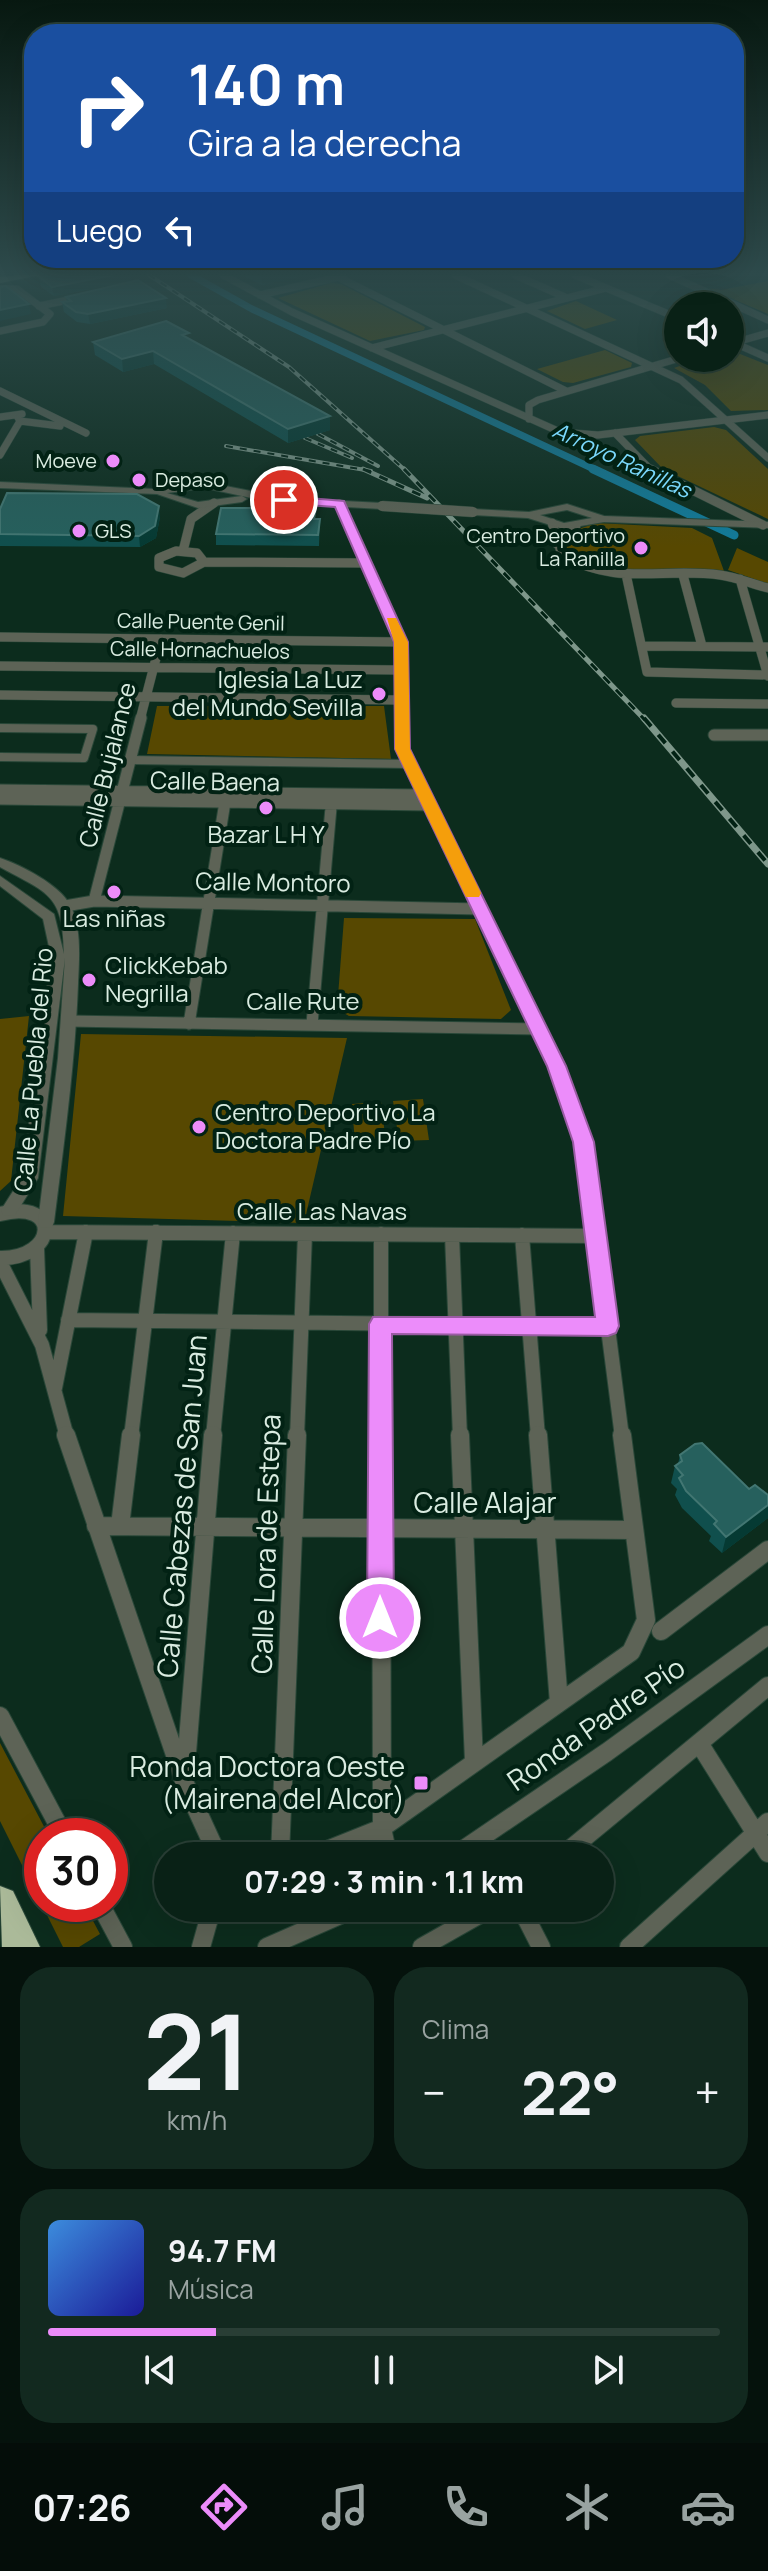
<!DOCTYPE html>
<html lang="es">
<head>
<meta charset="utf-8">
<style>
	:root { --surface:#092116; --page:#12291f; --text:#f1f3f6; --muted:#99a3a1; --line:#293e35; --accent:#ec8cfa }
	body { margin:0; font-family:Manrope,sans-serif; background:var(--page); color:var(--text); height:100vh; display:flex; flex-direction:column; font-size:30px; white-space:nowrap }
	* { box-sizing:border-box; margin:0 }
	p { font-size:26px; color:var(--muted) }
	.icon { flex:none; width:44px; height:44px; fill:none; stroke:currentColor; stroke-width:2; stroke-linecap:round; stroke-linejoin:round }
	.map { position:relative; height:1947px; overflow:hidden }
	.side { display:flex; flex-direction:column; gap:20px; padding:20px; background:#05120c; flex:1 }
	.side>* { flex:none }
	.top-card { position:absolute; left:24px; top:24px; width:720px; height:244px; border-radius:32px; box-shadow:0 8px 32px #0002,0 0 0 2px var(--line); background:#1a4fa0; color:#fff; overflow:hidden }
	.tools { position:absolute; left:664px; top:292px; display:grid; gap:16px }
	.tools a { display:grid; place-items:center; width:80px; height:80px; border-radius:50%; background:var(--surface); box-shadow:0 8px 32px #0002,0 0 0 2px var(--line); font-size:40px }
	.speed { position:absolute; left:24px; top:1818px; display:flex; gap:16px; font-size:40px; font-weight:700; text-align:center }
	.speed>* { display:grid; place-content:center; width:104px; height:104px; border-radius:50%; background:var(--surface); box-shadow:0 8px 32px #0002,0 0 0 2px var(--line); line-height:1 }
	.speed .limit { border:12px solid #d22; background:#fff; color:#111 }
	.pin { position:absolute; display:grid; place-items:center; width:68px; height:68px; color:#fff; margin:-34px; border:4px solid #fff; border-radius:50%; box-shadow:0 2px 8px #0007 }
	.me { position:absolute; width:88px; margin:-44px; rotate:0deg; stroke-linejoin:round; filter:drop-shadow(0 0 6px #0008) }
	.turn { display:flex; align-items:center; gap:28px; height:168px; padding:0 32px; font-size:36px }
	.turn .icon { width:104px; height:104px; stroke-width:2.5 }
	.turn b { display:block; font-size:56px; line-height:68px }
	.then { display:flex; align-items:center; height:76px; padding:0 32px; background:#0003; gap:16px; font-size:30px }
	.big { font-size:60px; font-weight:700; line-height:1.1 }
	.side .card { flex:1; display:flex; flex-direction:column; justify-content:center; gap:12px; min-width:0; padding:0 28px; border-radius:32px; background:var(--page) }
	.side .dial { align-items:center; gap:0 }
	.dial b { font-size:104px; line-height:1 }
	.song { display:flex; align-items:center; gap:24px }
	.cover { width:96px; height:96px; border-radius:12px; background:linear-gradient(135deg,hsl(210 70% 55%),hsl(240 70% 35%)) }
	.played { height:8px; border-radius:4px; background:linear-gradient(90deg,var(--accent) 25%,var(--line) 25%) }
	.keys { display:flex; justify-content:space-around; direction:ltr }
	.heat { display:flex; justify-content:space-between; align-items:center; font-size:44px; direction:ltr }
	.side .tiles { flex:1; display:grid; gap:20px; grid-template-columns:1fr 1fr }
	.card:last-child { grid-column:span 2 }
	.trip { position:absolute; left:154px; top:1842px; width:460px; height:80px; border-radius:40px; background:var(--surface); box-shadow:0 8px 32px #0002,0 0 0 2px var(--line); font-weight:700; line-height:80px; text-align:center }
	.menu { display:flex; height:128px; justify-content:space-around; align-items:center; background:#040d09; color:var(--muted) }
	.menu .icon { width:56px; height:56px }
	.menu .current { color:var(--accent) }
	.menu b { font-size:36px; color:var(--text) }
	.map>svg:first-child { display:block }
	.green { fill:#574801 }
	.lines { fill:none; stroke-linecap:round; stroke-linejoin:round }
	.canal-far1 { stroke:#127b9a; stroke-width:7 }
	.canal { stroke:#127b9a; stroke-width:9 }
	.pedestrian-casing { stroke:#294738; stroke-width:10 }
	.minor-far4-casing { stroke:#294738; stroke-width:8 }
	.minor-far3-casing { stroke:#294738; stroke-width:10 }
	.minor-far2-casing { stroke:#294738; stroke-width:13 }
	.minor-far1-casing { stroke:#294738; stroke-width:16 }
	.minor-casing { stroke:#294738; stroke-width:20 }
	.tertiary-casing { stroke:#294738; stroke-width:2 }
	.trunk-casing { stroke:#294738; stroke-width:2 }
	.motorway-casing { stroke:#294738; stroke-width:2 }
	.pedestrian { stroke:#5d6356; stroke-width:8 }
	.minor-far4 { stroke:#5d6356; stroke-width:7 }
	.minor-far3 { stroke:#5d6356; stroke-width:9 }
	.minor-far2 { stroke:#5d6356; stroke-width:11 }
	.minor-far1 { stroke:#5d6356; stroke-width:14 }
	.minor { stroke:#5d6356; stroke-width:18 }
	.tertiary { fill:#5d6356; fill-rule:evenodd }
	.trunk { fill:#a0ae90; fill-rule:evenodd }
	.motorway { fill:#abba99; fill-rule:evenodd }
	.rail-far2-casing { stroke:#7e978a; stroke-width:4 }
	.rail-far1-casing { stroke:#7e978a; stroke-width:5 }
	.rail-casing { stroke:#7e978a; stroke-width:7 }
	.rail-far2 { stroke:#022214; stroke-width:2; stroke-dasharray:7; stroke-linecap:butt }
	.rail-far1 { stroke:#022214; stroke-width:3; stroke-dasharray:9; stroke-linecap:butt }
	.rail { stroke:#022214; stroke-width:4; stroke-dasharray:11; stroke-linecap:butt }
	.tertiary-bridge-casing { stroke:#294738; stroke-width:11; stroke-linecap:butt }
	.tertiary-bridge { stroke:#5d6356; stroke-width:10 }
	.wall { fill:#104f4d }
	.shaded-wall { fill:#053a33 }
	.building { fill:#26605d; stroke:#427672; stroke-width:2 }
	.route { fill:#ec8cfa; stroke:#995ba2; stroke-width:2 }
	.slow { fill:#f59e0b }
	.poi-dot { fill:#ec8cfa; stroke:#022214; stroke-width:3 }
	.labels { text-anchor:middle; stroke-width:8; stroke-linejoin:round; paint-order:stroke }
	.far-poi-label { font-size:20px; fill:#daece1; stroke:#022214; text-anchor:end }
	.far-street-label { font-size:20px; fill:#daece1; stroke:#022214 }
	.far-water-label { font-size:22px; font-style:italic; fill:#7ad8fc; stroke:#022214 }
	.poi-label { font-size:24px; fill:#daece1; stroke:#022214 }
	.street-label { font-size:24px; fill:#daece1; stroke:#022214 }
	.near-street-label { font-size:28px; fill:#daece1; stroke:#022214 }
	.near-poi-label { font-size:28px; fill:#daece1; stroke:#022214; text-anchor:end }
</style>
</head>
<body>
<div class="map">
<svg width="768" height="1947" viewBox="0 0 768 1947">
	<rect width="100%" height="100%" fill="#0c2c1d"/>
	<path class="green" d="M768,281V314L707,288L721,290Z
		M331,283L341,284L425,327L424,330L370,341L278,298Z
		M576,301L617,320L585,329L547,311Z
		M605,350L632,363L631,367L573,383L563,382L537,369Z
		M730,350L768,365V410L731,411L705,385L674,368L702,358H730Z
		M714,427L726,430L768,469V519L663,469L635,440L640,436Z
		M597,523L692,528L712,538L724,571L610,570C594,566 566,560 565,541L575,530Z
		M737,548L768,562V584L728,570Z
		M157,706H384L391,759L147,754Z
		M344,918L475,919L511,1010L501,1019L349,1016L337,1009Z
		M29,1016L11,1181L0,1191V1019Z
		M81,1034L347,1038L304,1223L63,1216Z
		M423,1099L429,1140L399,1141L393,1101Z
		M381,1102L386,1143L355,1144L352,1104Z
		M0,1743L49,1836H42V1904H84L100,1934L79,1947H63L0,1821Z"/>
	<g class="lines">
		<path class="canal-far1" d="M191,275L252,309L598,471"/>
		<path class="canal" d="M593,469L734,535"/>
		<defs>
			<path id="pedestrian" d="M0,728L93,729L84,758L0,757
				M130,760L410,764"/>
			<path id="minor-far4" d="M223,275L292,312L560,432L598,435L768,415
				M334,275L566,391
				M455,275L681,380L768,458
				M515,275L567,298
				M575,275L678,318
				M669,275L768,320
				M0,289H17L50,314L43,322L0,331
				M260,295L343,276
				M39,306L83,297
				M730,341L768,358
				M733,343L768,333
				M372,348L606,288
				M0,391L86,433
				M0,417L22,414
				M529,419V405L538,400L680,358
				M20,421L60,426
				M615,433L652,471
				M0,455L20,421L17,416"/>
			<path id="minor-far3" d="M650,469L763,525
				M339,504L401,642L402,720
				M552,523L562,555C619,587 661,567 720,575C736,577 752,584 768,588
				M557,544L576,526
				M176,551L197,553L204,562L183,573L159,567V558Z
				M183,551L191,519L214,503
				M204,562L366,563
				M626,574L647,672L768,675
				M683,575L702,646
				M740,579L768,676
				M0,637L401,642
				M642,646L768,647
				M0,666L400,670
				M0,695L399,700
				M676,703L768,704
				M140,720L161,639"/>
			<path id="minor-far2" d="M402,718V749L542,1036
				M714,735H768
				M0,790L425,795
				M0,799L429,805
				M94,901L141,718
				M65,906L94,901L480,909
				M68,1021L539,1029
				M189,1024L225,802
				M312,1024L332,796"/>
			<path id="minor-far1" d="M541,1034L557,1066L584,1142L622,1437
				M0,1214C62,1198 57,1259 0,1258
				M47,1232L596,1236
				M381,1234V1437
				M452,1235L460,1437
				M522,1235L538,1437
				M37,1248L40,1330
				M0,1262L42,1345L67,1437
				M68,1320L608,1326
				M55,1388L86,1232
				M131,1437L156,1232
				M213,1437L233,1233
				M297,1437L305,1234"/>
			<path id="minor" d="M66,1435L185,1784L218,1856
				M381,1435L382,1828L388,1856
				M460,1435L474,1761
				M538,1435L559,1703
				M96,1526L634,1530
				M120,1526L131,1435
				M661,1631L768,1550
				M0,1716L64,1836
				M699,1743L768,1853
				M185,1777L213,1435
				M280,1856L297,1435
				M312,1856L382,1828L631,1652L646,1620L622,1435
				M454,1856L607,1752L768,1635
				M562,1856L768,1686
				M100,1904L123,1947
				M521,1908L541,1947
				M201,1947L212,1908
				M267,1947L356,1908
				M422,1947L491,1908
				M629,1947L768,1822"/>
			<path id="tertiary" d="M0,482L154,489L205,482L287,498L382,503L387,506L382,509L274,503L205,488L167,493L198,502L242,496L247,499L242,502L198,508L157,494L0,488Z
				M567,504L604,516L768,522V528L604,522L563,529L528,518L473,515L468,512L473,509L529,512ZM567,510L592,518L564,523L540,515Z
				M0,858C21,865 60,885 70,905C82,927 79,960 78,984C75,1064 64,1143 54,1222L52,1227L46,1228L40,1227L38,1222L58,1058L65,958L38,1178L15,1215L9,1216L3,1215L1,1210L22,1177L51,956L43,919L0,886V876L54,914L64,954C63,894 49,894 0,867Z"/>
			<path id="trunk" d="M17,275H41L0,283V277Z"/>
			<path id="motorway" d="M0,1886L13,1891L40,1947H2Z"/>
		</defs>
		<use href="#pedestrian" class="pedestrian-casing"/>
		<use href="#minor-far4" class="minor-far4-casing"/>
		<use href="#minor-far3" class="minor-far3-casing"/>
		<use href="#minor-far2" class="minor-far2-casing"/>
		<use href="#minor-far1" class="minor-far1-casing"/>
		<use href="#minor" class="minor-casing"/>
		<use href="#tertiary" class="tertiary-casing"/>
		<use href="#trunk" class="trunk-casing"/>
		<use href="#motorway" class="motorway-casing"/>
		<use href="#pedestrian" class="pedestrian"/>
		<use href="#minor-far4" class="minor-far4"/>
		<use href="#minor-far3" class="minor-far3"/>
		<use href="#minor-far2" class="minor-far2"/>
		<use href="#minor-far1" class="minor-far1"/>
		<use href="#minor" class="minor"/>
		<use href="#tertiary" class="tertiary"/>
		<use href="#trunk" class="trunk"/>
		<use href="#motorway" class="motorway"/>
		<defs>
			<path id="rail-far2" d="M149,275L289,367L406,471
				M318,434L378,466
				M305,438L352,458
				M226,446L371,471"/>
			<path id="rail-far1" d="M363,469L427,498
				M404,469L645,720"/>
			<path id="rail" d="M644,718L768,864"/>
		</defs>
		<use href="#rail-far2" class="rail-far2-casing"/>
		<use href="#rail-far1" class="rail-far1-casing"/>
		<use href="#rail" class="rail-casing"/>
		<use href="#rail-far2" class="rail-far2"/>
		<use href="#rail-far1" class="rail-far1"/>
		<use href="#rail" class="rail"/>
		<defs>
			<path id="tertiary-bridge" d="M382,506L473,512"/>
		</defs>
		<use href="#tertiary-bridge" class="tertiary-bridge-casing"/>
		<use href="#tertiary-bridge" class="tertiary-bridge"/>
	</g>
	<path class="wall" d="M242,275H307L262,285Z
		M39,277L131,281L54,296L41,287Z
		M66,297L167,308L90,324L77,322L64,312L62,302H67Z
		M189,339L330,416V430L288,443L154,364L123,372L95,355L93,342Z
		M277,508L316,519H320L319,546L216,545V534Z
		M0,509L160,517L156,538L140,547L0,546Z
		M680,1455L749,1489L768,1495V1518L722,1553L709,1541L711,1536L682,1508L675,1495L677,1489L671,1483L675,1466L678,1464Z"/>
	<path class="shaded-wall" d="M114,275H131V281L54,296L52,287Z
		M267,275H307L262,285L261,276Z
		M166,298L167,308L90,324L88,314Z
		M29,304L31,314L0,321V310Z
		M153,351L154,364L123,372L122,359Z
		M330,416V430L288,443V429Z
		M159,506L160,517L156,538L140,547L139,536Z
		M768,1505V1518L722,1553L726,1537Z"/>
	<path class="building" d="M53,275H114L52,287L39,277Z
		M138,280L166,298L88,314L76,312L62,302L71,301L66,297Z
		M6,286L29,304L0,310V287Z
		M166,321L189,333L182,335L330,416L288,429L153,351L122,359L93,342Z
		M7,493L137,494L159,506L155,526L139,536L0,534V509Z
		M260,502H277L276,508H316L314,519H320L318,535L216,534L221,508H259Z
		M702,1443L749,1489L755,1485L768,1495V1505L726,1537L714,1524L717,1521L686,1491L679,1478L683,1475L675,1466L682,1461L680,1455L695,1444Z"/>
	<linearGradient id="sky" x2="0" y2="1"><stop stop-color="#071810"/><stop offset="0.5" stop-color="#2e4b4c"/><stop offset="1" stop-color="#2e4b4c" stop-opacity="0"/></linearGradient>
	<rect width="768" height="547" fill="url(#sky)"/>
	<path class="route" d="M284,496L344,501L408,642L410,749L566,1066L594,1142L619,1326L616,1333L608,1336L392,1334L394,1618L390,1627L380,1631L371,1627L367,1618L369,1324L373,1317H595L573,1142L547,1066L395,749L394,642L335,507L279,503V497Z"/>
	<path class="slow" d="M387,618H396L408,642L410,749L481,893L479,897H466L464,893L395,749L394,642Z"/>
	<g class="poi-dot">
		<circle cx="113" cy="461" r="8"/>
		<circle cx="139" cy="480" r="8"/>
		<circle cx="79" cy="531" r="8"/>
		<circle cx="641" cy="548" r="8"/>
		<circle cx="379" cy="694" r="8"/>
		<circle cx="266" cy="808" r="8"/>
		<circle cx="114" cy="892" r="8"/>
		<circle cx="89" cy="980" r="8"/>
		<circle cx="199" cy="1127" r="8"/>
		<rect x="413" y="1775" width="16" height="16" rx="4"/>
	</g>
	<g class="labels">
		<g class="far-poi-label">
			<text x="97" y="468">Moeve</text>
			<text x="155" y="487" text-anchor="start">Depaso</text>
			<text x="95" y="538" text-anchor="start">GLS</text>
			<text x="625" y="543">Centro Deportivo<tspan x="625" dy="23">La Ranilla</tspan></text>
		</g>
		<g class="far-street-label">
			<text transform="translate(201 622) rotate(1)" y="7">Calle Puente Genil</text>
			<text transform="translate(200 650) rotate(1)" y="7">Calle Hornachuelos</text>
		</g>
		<g class="far-water-label">
			<text transform="translate(622 460) rotate(25)" y="8">Arroyo Ranillas</text>
		</g>
		<g class="poi-label">
			<text x="363" y="688" text-anchor="end">Iglesia La Luz<tspan x="363" dy="28">del Mundo Sevilla</tspan></text>
			<text x="266" y="843">Bazar L H Y</text>
			<text x="114" y="927">Las niñas</text>
			<text x="105" y="974" text-anchor="start">ClickKebab<tspan x="105" dy="28">Negrilla</tspan></text>
			<text x="215" y="1121" text-anchor="start">Centro Deportivo La<tspan x="215" dy="28">Doctora Padre Pío</tspan></text>
		</g>
		<g class="street-label">
			<text transform="translate(108 765) rotate(-76)" y="8">Calle Bujalance</text>
			<text transform="translate(215 782) rotate(1)" y="8">Calle Baena</text>
			<text transform="translate(273 883) rotate(1)" y="8">Calle Montoro</text>
			<text x="303" y="1010">Calle Rute</text>
			<text transform="translate(34 1070) rotate(-85)" y="8">Calle La Puebla del Rio</text>
			<text x="322" y="1220">Calle Las Navas</text>
		</g>
		<g class="near-street-label">
			<text x="485" y="1513">Calle Alajar</text>
			<text transform="translate(182 1506) rotate(-85)" y="10">Calle Cabezas de San Juan</text>
			<text transform="translate(266 1544) rotate(-88)" y="10">Calle Lora de Estepa</text>
			<text transform="translate(596 1724) rotate(-35)" y="10">Ronda Padre Pío</text>
		</g>
		<g class="near-poi-label">
			<text x="405" y="1777">Ronda Doctora Oeste<tspan x="405" dy="32">(Mairena del Alcor)</tspan></text>
		</g>
	</g>
</svg>
<div class="tools">
<a><svg class="icon" aria-label="sound" viewBox="0 0 24 24"><path d="M4 9h4l5-4v14l-5-4H4zM17 9q2 3 0 6"/></svg></a>
</div>
<div class="speed"><div class="limit">30</div></div>
<div class="pin" style="left:284px;top:500px;background:#d93025"><svg class="icon" aria-label="arrive" viewBox="0 0 24 24"><path d="M6 21V4h12l-3 4 3 4H6"/></svg></div>
<svg class="me" style="left:380px;top:1618px" viewBox="-20 -20 40 40"><circle r="17" fill="#ec8cfa" stroke="#fff" stroke-width="3"/><path d="M0-11L8 9 0 5-8 9z" fill="#fff"/></svg>
<div class="trip">07:29 · 3 min · 1.1 km</div>
<div class="top-card">
<div class="turn"><svg class="icon" aria-label="right" viewBox="0 0 24 24"><path d="M7 20v-9h11M14 6l5 5-5 5"/></svg><div><b>140 m</b>Gira a la derecha</div></div>
<div class="then">Luego<svg class="icon" aria-label="left" viewBox="0 0 24 24"><path d="M17 20v-9H6M10 6l-5 5 5 5"/></svg></div>
</div>
</div>
<section class="side">
<div class="tiles">
<div class="card dial"><b>21</b><p>km/h</p></div>
<div class="card"><p>Clima</p>
<div class="heat"><a>−</a><b class="big">22°</b><a>+</a></div>
</div>
<div class="card">
<div class="song"><i class="cover"></i><div><b>94.7 FM</b><p>Música</p></div></div>
<div class="played"></div>
<div class="keys"><svg class="icon" aria-label="previous" viewBox="0 0 24 24"><path d="M18 5L8 12l10 7zM5 5v14"/></svg><svg class="icon" aria-label="pause" viewBox="0 0 24 24"><path d="M8 5v14M16 5v14"/></svg><svg class="icon" aria-label="next" viewBox="0 0 24 24"><path d="M6 5l10 7-10 7zM19 5v14"/></svg></div>
</div>
</div>
</section>
<nav class="menu">
<b>07:26</b>
<svg class="icon current" aria-label="directions" viewBox="0 0 24 24"><path d="M12 3l9 9-9 9-9-9zM9 14v-3h6M13 9l2 2-2 2"/></svg>
<svg class="icon" aria-label="music" viewBox="0 0 24 24"><path d="M9 18V5l10-2v13"/><circle cx="6" cy="18" r="3"/><circle cx="16" cy="16" r="3"/></svg>
<svg class="icon" aria-label="phone" viewBox="0 0 24 24"><path d="M5 4h4l2 5-3 2q2 4 5 5l2-3 5 2v4C11 20 4 13 5 4z"/></svg>
<svg class="icon" aria-label="climate" viewBox="0 0 24 24"><path d="M12 3v18M4 7l16 10M4 17L20 7"/></svg>
<svg class="icon" aria-label="car" viewBox="0 0 24 24"><path d="M5 17H2v-5l4-1 3-4h7l3 4 3 1v5h-3M9 17h6M6 11h13"/><circle cx="7" cy="17" r="2"/><circle cx="17" cy="17" r="2"/></svg>
</nav>
</body>
</html>
